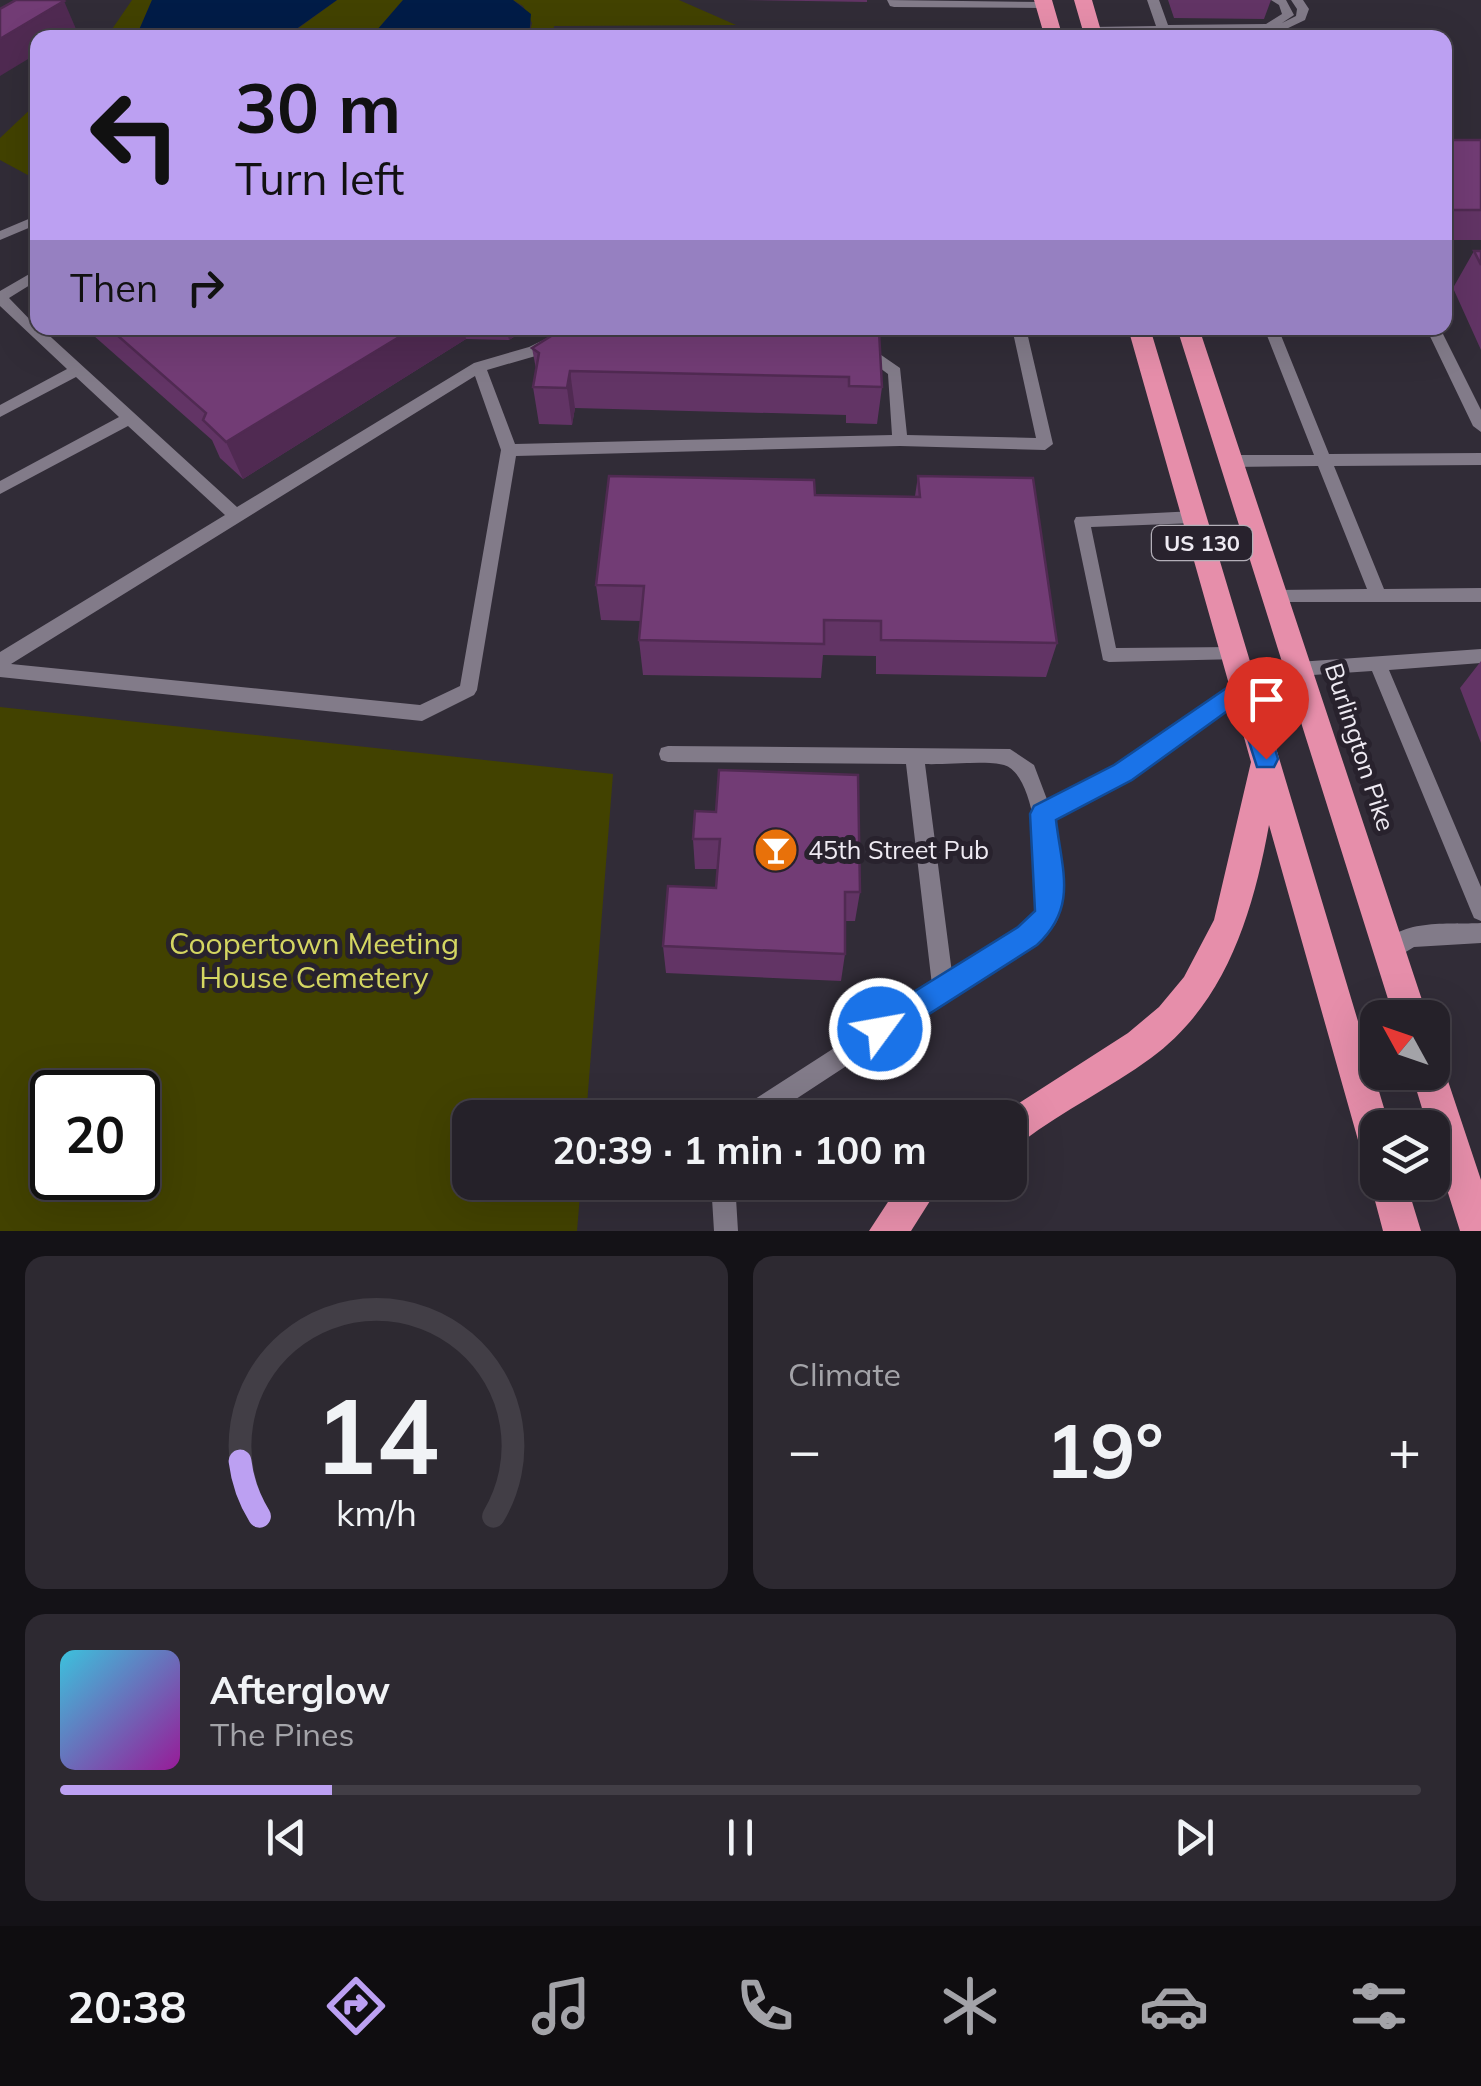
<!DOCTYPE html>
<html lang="en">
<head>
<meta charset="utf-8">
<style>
	:root { --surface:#252129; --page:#2d2931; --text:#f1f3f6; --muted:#a3a3a8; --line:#423e46; --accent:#bca0f2 }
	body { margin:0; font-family:Mulish,sans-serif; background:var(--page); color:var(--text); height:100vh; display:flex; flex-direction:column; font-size:38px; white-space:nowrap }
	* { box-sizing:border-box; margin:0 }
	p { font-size:32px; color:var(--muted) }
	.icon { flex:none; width:55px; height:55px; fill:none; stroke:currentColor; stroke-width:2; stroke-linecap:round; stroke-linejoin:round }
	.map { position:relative; height:1231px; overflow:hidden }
	.panel { display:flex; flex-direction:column; gap:25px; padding:25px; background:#141217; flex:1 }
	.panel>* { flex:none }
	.banner { position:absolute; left:30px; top:30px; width:1422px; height:305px; border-radius:20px; box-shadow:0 10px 40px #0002,0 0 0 2px var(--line); background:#bca0f2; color:#111; overflow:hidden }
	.needle { width:65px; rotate:310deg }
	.tools { position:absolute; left:1360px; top:1000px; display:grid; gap:20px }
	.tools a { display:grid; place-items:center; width:90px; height:90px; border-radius:20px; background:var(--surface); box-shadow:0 10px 40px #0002,0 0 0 2px var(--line); font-size:50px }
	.speed { position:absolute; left:30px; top:1070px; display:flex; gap:20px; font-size:50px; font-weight:700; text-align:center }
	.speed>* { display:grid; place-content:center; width:130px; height:130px; border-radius:50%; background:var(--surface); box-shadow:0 10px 40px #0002,0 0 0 2px var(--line); line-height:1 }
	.speed .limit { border:5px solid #111; border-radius:15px; background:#fff; color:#111 }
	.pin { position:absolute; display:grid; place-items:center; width:85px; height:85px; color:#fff; margin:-102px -42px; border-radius:50% 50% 50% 0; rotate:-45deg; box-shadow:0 0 10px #0007 }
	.pin .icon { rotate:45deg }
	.me { position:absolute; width:110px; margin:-55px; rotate:58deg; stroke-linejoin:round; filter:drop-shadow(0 0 8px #0008) }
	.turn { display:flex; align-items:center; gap:35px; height:210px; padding:0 40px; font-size:45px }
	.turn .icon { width:130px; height:130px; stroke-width:2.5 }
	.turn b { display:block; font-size:70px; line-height:85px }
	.then { display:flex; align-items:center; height:95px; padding:0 40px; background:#0003; gap:20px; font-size:38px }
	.big { font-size:75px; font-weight:700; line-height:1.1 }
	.panel .widget { flex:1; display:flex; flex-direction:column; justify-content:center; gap:15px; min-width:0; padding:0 35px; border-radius:20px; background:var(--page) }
	.panel .dial { align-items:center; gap:0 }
	.dial svg { height:260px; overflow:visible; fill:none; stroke:var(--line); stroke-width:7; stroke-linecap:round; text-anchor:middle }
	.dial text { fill:var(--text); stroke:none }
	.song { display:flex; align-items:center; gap:30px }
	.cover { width:120px; height:120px; border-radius:15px; background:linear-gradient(135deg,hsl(190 70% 55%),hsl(300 70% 35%)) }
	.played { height:10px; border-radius:5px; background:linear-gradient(90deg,var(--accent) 20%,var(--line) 20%) }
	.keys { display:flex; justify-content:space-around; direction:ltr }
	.heat { display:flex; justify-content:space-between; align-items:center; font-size:55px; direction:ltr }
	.panel .tiles { flex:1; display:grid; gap:25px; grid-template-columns:1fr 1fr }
	.widget:last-child { grid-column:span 2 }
	.trip { position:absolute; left:452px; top:1100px; width:575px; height:100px; border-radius:20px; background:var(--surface); box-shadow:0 10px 40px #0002,0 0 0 2px var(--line); font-weight:700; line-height:100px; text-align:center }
	.tabs { display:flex; height:160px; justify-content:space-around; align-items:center; background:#0f0d10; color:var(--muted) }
	.tabs .icon { width:70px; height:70px }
	.tabs .active { color:var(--accent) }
	.tabs b { font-size:45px; color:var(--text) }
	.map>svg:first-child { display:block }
	.green { fill:#424200; fill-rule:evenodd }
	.water { fill:#001c47 }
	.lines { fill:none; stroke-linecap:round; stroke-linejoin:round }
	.service { fill:#827b89; fill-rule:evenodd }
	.trunk { fill:#e68eaa; fill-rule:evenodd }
	.wall { fill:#623465 }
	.shaded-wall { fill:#502a52 }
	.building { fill:#723c75; stroke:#502a52; stroke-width:2.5 }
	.route { fill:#1a73e8; stroke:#114b97; stroke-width:2.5 }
	.labels { text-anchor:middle; stroke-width:10; stroke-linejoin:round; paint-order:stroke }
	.shield { fill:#28222d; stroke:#b3afb8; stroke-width:2.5 }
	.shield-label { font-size:22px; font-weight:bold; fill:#efebf3 }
	.street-label { font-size:25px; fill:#efebf3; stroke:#28222d }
	.poi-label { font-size:25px; fill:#efebf3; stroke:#28222d; text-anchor:start }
	.near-park-label { font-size:30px; fill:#d4d661; stroke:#28222d }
</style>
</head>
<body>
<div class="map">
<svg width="1481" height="1231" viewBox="0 0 1481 1231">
	<rect width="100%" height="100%" fill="#312c37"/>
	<path class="green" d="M132,0H152L136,37L106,38Z
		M337,0H403L371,37L285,38Z
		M513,0H679L736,25L554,26L552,37H529L532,23L523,6Z
		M37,103V180L0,160V138Z
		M0,707L613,774L586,1117L470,1118V1182L581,1183L577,1231H0ZM52,1092H138V1178H52Z"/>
	<path class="water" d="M152,0H337L285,37H136Z
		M403,0H513L531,14L529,37H371Z"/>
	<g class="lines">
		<path class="service" d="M887,0L1045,2L1051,5L1045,8L894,7L890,6Z
			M1147,0H1159L1168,25L1266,24L1282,14L1279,5L1271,0H1286L1294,15L1282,23L1296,16L1297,9L1291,0H1303L1309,9L1305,20L1284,30L1092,33L1086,30L1092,27L1156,26Z
			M38,215V224L0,240V231Z
			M38,269V280L9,298L38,328H41L237,507L474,363L529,347L568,328H586L539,355L487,370L515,444L892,435L888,374L826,328H842L900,368L907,435L1036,438L1012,328H1026L1053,444L1045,450L900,446L516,456L477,690L474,695L422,721L0,677V652L225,515L128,426L0,494V481L119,417L76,377L0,417V405L67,369L0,306V291ZM475,376L501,450L460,686L420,705L11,664Z
			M1264,328H1278L1329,454L1481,453V465L1334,466L1384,589L1481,588V602H1269L1266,597L1269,592L1275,590L1367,589L1318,466L1231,467L1223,461L1231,455H1314Z
			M1426,328H1440L1481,410V432L1473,426Z
			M1195,511L1203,517L1195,523L1091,527L1116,648L1235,647L1241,649L1244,654L1241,659L1109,662L1103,660L1074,521L1076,517Z
			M1481,649V663L1389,670L1481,887V921L1474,918L1471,911L1372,671L1298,676L1292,674L1289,669L1292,664L1298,662Z
			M1244,678L1250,681L1253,686L1250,691L1130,779L1053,818C1056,845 1068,897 1057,921C1053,930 1042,937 1034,943L767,1118H735L738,1110L932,985L906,764L668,762L661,760L659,754L661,748L668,746L1010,749L1034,765L1048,802L1116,767ZM925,764C945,765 987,760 1004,765C1038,774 1043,884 1038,913L1020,929L952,973Z
			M1481,923V943L1414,947L1389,962L1382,959L1379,952C1394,917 1450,925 1481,923Z
			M711,1182H735L738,1231H714Z"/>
		<path class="trunk" d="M1034,0H1052L1063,38H1045Z
			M1074,0H1092L1103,38H1085Z
			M1128,328H1150L1390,1128H1378V1165L1365,1160L1360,1147L1269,825C1253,913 1226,1003 1151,1058C1110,1088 1064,1110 1023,1141L1010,1146V1118H996L1128,1033L1159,1007L1184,977L1214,920L1251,762Z
			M1177,328H1199L1428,1018H1394Z
			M1432,1056L1440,1060L1445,1072L1481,1180V1231H1460L1432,1142V1128H1428L1411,1072H1432Z
			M1378,1168V1182H1406L1421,1231H1383L1370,1182Z
			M901,1182H942L911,1231H869Z"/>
	</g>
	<path class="wall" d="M743,0H867V2Z
		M1168,0H1271L1264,19L1174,18Z
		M1445,140H1481V240H1445Z
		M1474,251H1481V350L1453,288Z
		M85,328H528L509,340L466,339L243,479L220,458L212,440Z
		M858,328L882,387L877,424L846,423V415L575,408L572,425L539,424L533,387L536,369L532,348Z
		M918,476L1057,643L1046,677L876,674V656L823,655L821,678L643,675L639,640L641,621L601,620L596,585L815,495L915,496Z
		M1481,661V743L1460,688Z
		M695,811L860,892L855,921H845V954L841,981L666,973L663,946L716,888L718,869H695L693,839Z"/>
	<path class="shaded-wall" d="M64,1L76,29L62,38H38V53L0,76V39Z
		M414,328H464L466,339L243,479L226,442Z
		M506,328H528L509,340Z
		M570,371L575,408L572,425L567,388Z"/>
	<path class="building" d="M16,0H62L64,1L0,39V9Z
		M1445,140H1481V210H1445Z
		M1474,251H1481V265Z
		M109,328H414L226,442L203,420L206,413Z
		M564,328H858L863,330L879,331L882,387L849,386V377L570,371L567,388L533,387L539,353L532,348Z
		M609,476L814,480L815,495L920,497L918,476L1033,478L1057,643L881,640V621L824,620V644L639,640L644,586L596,585Z
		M719,770L858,775L860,892H845V954L663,946L668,886L716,888L720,839H693L695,811L716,812Z"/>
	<path class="route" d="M1244,676L1256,686L1278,759L1274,767H1257L1237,704L1132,780L1056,820C1062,871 1078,907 1037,945L890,1039L880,1043L870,1039L866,1029L870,1019L1018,927L1035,911L1030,814L1034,806L1114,765Z"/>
	<defs>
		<symbol id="bar-disc" viewBox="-11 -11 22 22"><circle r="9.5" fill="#e8710a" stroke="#28222d"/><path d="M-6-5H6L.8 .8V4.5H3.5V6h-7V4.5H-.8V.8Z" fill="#fff"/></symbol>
	</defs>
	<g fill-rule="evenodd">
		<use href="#bar-disc" x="751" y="825" width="50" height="50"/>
	</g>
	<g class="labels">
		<rect class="shield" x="1152" y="526" width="100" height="34" rx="8"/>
		<g class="shield-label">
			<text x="1202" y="551">US 130</text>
		</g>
		<g class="street-label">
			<text transform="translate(1360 747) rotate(72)" y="9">Burlington Pike</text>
		</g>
		<g class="poi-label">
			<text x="808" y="859">45th Street Pub</text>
		</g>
		<g class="near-park-label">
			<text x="314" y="954">Coopertown Meeting<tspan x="314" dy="34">House Cemetery</tspan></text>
		</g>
	</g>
</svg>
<div class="tools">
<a><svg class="needle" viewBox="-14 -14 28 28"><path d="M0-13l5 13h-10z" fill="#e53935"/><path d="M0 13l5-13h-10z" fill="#a3a3a8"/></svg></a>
<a><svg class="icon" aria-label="layers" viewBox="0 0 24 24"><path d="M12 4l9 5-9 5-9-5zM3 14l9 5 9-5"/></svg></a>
</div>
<div class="speed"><div class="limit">20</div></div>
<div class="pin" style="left:1266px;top:759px;background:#d93025"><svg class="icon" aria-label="arrive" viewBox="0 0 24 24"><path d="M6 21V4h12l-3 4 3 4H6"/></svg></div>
<svg class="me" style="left:880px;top:1029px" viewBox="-20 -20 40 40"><circle r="17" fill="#1a73e8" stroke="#fff" stroke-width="3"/><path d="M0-11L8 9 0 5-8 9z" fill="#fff"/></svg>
<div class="trip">20:39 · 1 min · 100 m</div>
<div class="banner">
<div class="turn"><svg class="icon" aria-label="left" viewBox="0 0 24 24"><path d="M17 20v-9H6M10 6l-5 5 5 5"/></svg><div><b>30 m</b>Turn left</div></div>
<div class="then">Then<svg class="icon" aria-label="right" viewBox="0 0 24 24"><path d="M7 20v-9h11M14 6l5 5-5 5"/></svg></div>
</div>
</div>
<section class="panel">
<div class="tiles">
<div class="widget dial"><svg viewBox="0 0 100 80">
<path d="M14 69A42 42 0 1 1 86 69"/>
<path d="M14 69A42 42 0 0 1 8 52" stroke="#bca0f2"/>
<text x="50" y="56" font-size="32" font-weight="700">14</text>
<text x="50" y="72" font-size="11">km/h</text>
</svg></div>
<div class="widget"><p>Climate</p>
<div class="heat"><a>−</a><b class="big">19°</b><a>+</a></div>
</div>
<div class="widget">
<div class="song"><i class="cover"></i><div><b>Afterglow</b><p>The Pines</p></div></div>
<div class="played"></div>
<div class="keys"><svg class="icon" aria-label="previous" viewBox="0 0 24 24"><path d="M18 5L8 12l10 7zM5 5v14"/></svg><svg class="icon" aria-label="pause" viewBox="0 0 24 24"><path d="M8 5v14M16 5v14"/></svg><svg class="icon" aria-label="next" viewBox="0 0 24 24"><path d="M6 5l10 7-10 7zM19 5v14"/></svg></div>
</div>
</div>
</section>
<nav class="tabs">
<b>20:38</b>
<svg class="icon active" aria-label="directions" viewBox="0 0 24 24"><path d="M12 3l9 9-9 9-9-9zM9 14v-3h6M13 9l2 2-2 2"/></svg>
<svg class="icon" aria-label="music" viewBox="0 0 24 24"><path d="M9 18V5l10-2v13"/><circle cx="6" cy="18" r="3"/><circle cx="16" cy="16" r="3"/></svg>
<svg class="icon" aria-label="phone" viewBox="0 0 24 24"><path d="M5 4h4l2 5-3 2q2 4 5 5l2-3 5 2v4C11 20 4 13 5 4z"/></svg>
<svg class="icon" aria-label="climate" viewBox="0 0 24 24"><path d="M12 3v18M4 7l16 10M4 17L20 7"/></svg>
<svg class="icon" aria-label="car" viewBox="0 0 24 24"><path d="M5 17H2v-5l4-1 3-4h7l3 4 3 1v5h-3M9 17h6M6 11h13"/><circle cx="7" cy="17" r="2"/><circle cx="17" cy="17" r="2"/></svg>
<svg class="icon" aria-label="filters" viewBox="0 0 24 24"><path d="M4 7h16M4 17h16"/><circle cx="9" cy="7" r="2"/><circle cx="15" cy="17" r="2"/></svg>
</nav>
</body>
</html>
